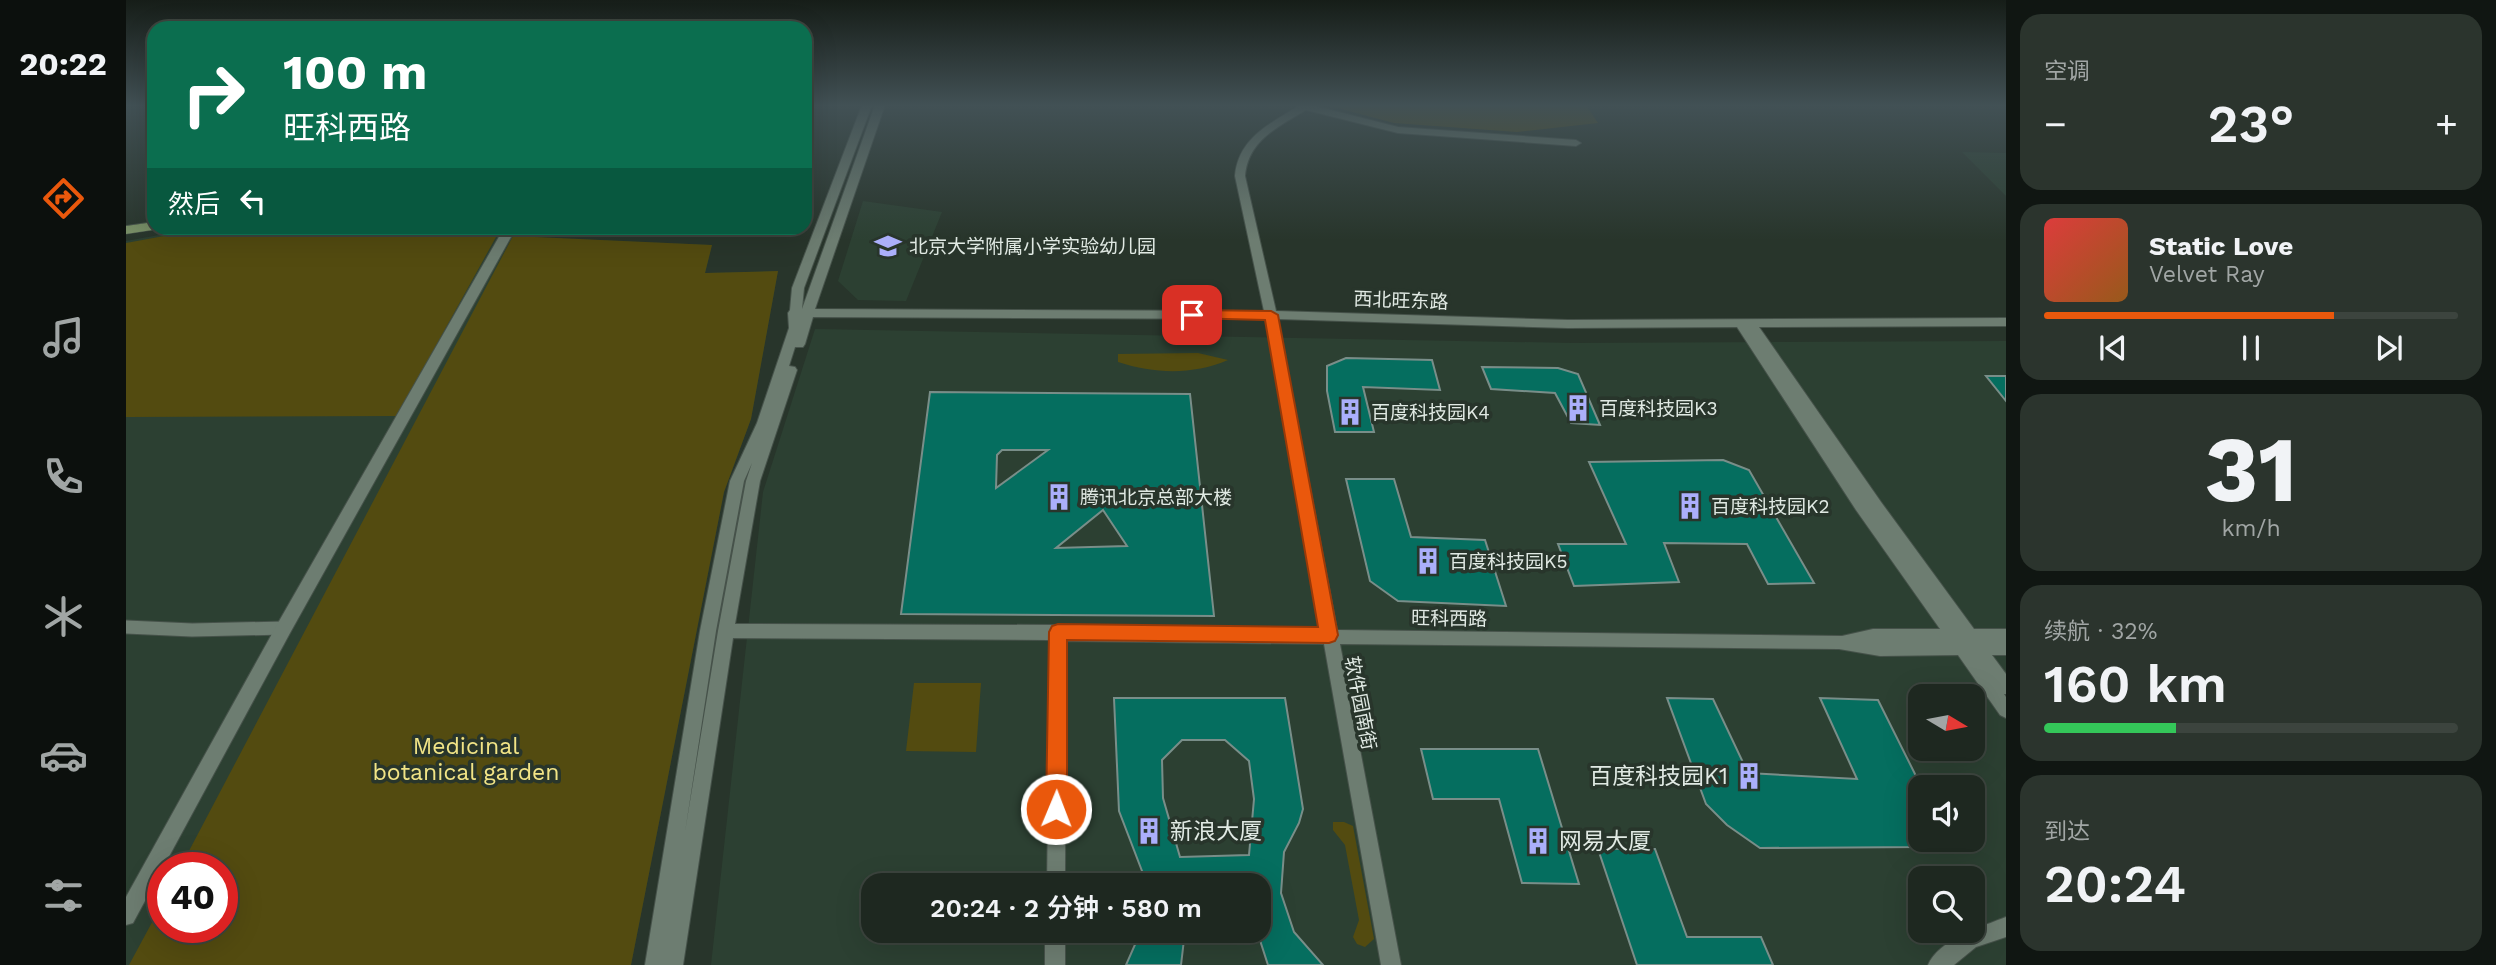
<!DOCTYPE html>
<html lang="zh">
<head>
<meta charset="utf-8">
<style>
	:root { --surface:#1e2820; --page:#2b342d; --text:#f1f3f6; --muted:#a1a6a5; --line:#3c443e; --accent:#ea580c }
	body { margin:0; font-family:"Work Sans","Noto Sans SC",sans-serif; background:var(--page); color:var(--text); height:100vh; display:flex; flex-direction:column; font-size:26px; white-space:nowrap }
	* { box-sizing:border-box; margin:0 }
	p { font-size:23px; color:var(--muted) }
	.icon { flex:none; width:38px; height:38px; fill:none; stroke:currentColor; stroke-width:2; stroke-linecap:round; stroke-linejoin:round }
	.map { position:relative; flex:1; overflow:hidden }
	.sheet { display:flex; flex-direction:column; gap:14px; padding:14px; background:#101612; width:490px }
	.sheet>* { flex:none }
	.banner { position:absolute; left:21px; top:21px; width:665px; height:214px; border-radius:21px; box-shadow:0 7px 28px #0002,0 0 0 2px var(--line); background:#0b6e4f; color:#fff; overflow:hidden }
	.needle { width:46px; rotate:100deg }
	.buttons { position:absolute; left:1782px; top:684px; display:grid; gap:14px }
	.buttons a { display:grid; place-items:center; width:77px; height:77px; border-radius:14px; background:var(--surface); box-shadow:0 7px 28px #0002,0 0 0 2px var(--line); font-size:35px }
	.speed { position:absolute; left:21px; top:852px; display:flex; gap:14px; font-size:35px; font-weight:700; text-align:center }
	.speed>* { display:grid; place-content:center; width:91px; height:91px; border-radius:50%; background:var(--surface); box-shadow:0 7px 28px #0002,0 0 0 2px var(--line); line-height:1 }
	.speed .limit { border:10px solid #d22; background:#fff; color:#111 }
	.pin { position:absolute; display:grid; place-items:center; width:60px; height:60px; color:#fff; margin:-30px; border-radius:14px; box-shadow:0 4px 10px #0006 }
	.me { position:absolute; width:77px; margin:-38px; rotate:1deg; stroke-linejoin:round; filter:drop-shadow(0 0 5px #0008) }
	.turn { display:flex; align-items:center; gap:24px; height:147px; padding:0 21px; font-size:32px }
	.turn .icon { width:91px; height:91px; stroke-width:2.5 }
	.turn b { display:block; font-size:49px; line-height:60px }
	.then { display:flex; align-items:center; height:66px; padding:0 21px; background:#0003; gap:14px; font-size:26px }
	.big { font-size:52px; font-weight:600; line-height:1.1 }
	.sheet .card { flex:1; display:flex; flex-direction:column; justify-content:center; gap:10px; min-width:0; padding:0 24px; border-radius:21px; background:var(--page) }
	.sheet .dial { align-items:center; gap:0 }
	.dial b { font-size:91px; line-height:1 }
	.song { display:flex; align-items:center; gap:21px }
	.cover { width:84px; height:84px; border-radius:10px; background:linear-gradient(135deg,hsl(0 70% 55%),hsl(30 70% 35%)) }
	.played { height:7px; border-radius:4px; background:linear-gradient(90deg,var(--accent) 70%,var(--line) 70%) }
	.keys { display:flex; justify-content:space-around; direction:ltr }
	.heat { display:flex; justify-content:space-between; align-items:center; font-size:38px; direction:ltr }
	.charge { height:10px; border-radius:5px; background:linear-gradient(90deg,#34c759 32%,var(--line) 0) }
	.trip { position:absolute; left:735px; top:873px; width:410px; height:70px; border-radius:21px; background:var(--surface); box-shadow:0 7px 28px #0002,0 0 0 2px var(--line); font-weight:600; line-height:70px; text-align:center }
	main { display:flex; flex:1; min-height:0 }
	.menu { display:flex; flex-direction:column; width:126px; justify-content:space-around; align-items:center; background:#0c100d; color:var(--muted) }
	.menu .icon { width:49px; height:49px }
	.menu .current { color:var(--accent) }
	.menu b { font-size:32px; color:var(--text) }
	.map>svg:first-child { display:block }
	.built { fill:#2c4032; fill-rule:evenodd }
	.green { fill:#534b10 }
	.building { fill:#056e5f; stroke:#798e89; stroke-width:2; fill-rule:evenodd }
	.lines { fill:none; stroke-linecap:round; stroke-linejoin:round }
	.minor-casing { stroke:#46524a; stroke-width:15 }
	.tertiary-casing { stroke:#46524a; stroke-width:2 }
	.primary-casing { stroke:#46524a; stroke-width:1 }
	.minor { stroke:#6d7d71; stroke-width:13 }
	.tertiary { fill:#6d7d71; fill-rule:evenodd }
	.primary { fill:#7b9267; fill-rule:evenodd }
	.route { fill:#ea580c; stroke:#983908; stroke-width:2 }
	.labels { text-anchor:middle; stroke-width:7; stroke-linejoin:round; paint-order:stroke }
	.poi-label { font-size:19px; fill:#e0e9e3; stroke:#28352b; text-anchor:start }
	.street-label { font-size:19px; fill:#e0e9e3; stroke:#28352b }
	.near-park-label { font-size:23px; fill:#f1e486; stroke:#28352b }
	.near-poi-label { font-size:23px; fill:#e0e9e3; stroke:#28352b; text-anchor:start }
</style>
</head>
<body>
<main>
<nav class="menu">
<b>20:22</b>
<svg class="icon current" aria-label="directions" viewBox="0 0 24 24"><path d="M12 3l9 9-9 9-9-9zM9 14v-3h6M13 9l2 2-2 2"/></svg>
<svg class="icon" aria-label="music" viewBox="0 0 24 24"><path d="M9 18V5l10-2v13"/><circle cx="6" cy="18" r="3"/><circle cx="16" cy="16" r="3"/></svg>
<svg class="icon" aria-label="phone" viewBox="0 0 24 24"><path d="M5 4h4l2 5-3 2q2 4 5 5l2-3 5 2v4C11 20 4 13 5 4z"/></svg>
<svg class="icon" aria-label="climate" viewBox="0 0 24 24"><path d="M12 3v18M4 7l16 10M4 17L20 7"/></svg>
<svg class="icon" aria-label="car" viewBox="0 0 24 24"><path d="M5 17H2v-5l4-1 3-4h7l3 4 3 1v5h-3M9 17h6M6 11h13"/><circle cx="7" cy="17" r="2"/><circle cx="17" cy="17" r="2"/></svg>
<svg class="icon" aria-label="filters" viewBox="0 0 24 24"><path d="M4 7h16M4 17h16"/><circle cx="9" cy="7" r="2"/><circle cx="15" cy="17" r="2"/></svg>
</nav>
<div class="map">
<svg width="1880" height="965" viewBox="0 0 1880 965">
	<rect width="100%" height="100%" fill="#28352b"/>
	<path class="built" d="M1836,152L1880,153V196Z
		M737,201L816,212L780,301L732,300L712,281Z
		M72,228H404L399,237L586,245L579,273L652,271L625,419L598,492L505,965H0V241ZM37,868H96V928H37Z
		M689,329L1447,343L1880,341V965H585L637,492ZM1794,696H1846V749H1794ZM1794,788H1846V840H1794ZM1794,878H1846V931H1794ZM747,886H1132V931H747Z"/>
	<path class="green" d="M1200,105H1460L1472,123L1391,132L1268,123Z
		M82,228H375L271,416L0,417V243Z
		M387,236L586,245L579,273L652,271L625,419L598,492L505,965H3L37,902V928H96V868H54Z
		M1072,353L1102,360C1067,375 1029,374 992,362V354Z
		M788,683H855L850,752L780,751Z
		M1207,822H1218L1227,826L1248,939L1239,947L1231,944L1227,937L1233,920L1219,845L1207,830Z"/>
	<path class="building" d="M1220,358L1306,360L1314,390L1237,387L1248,432H1209L1201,391V366Z
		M1356,367L1432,368L1452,374L1474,425L1445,423L1429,393L1365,389Z
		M1860,376H1880V401Z
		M804,392L1064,394L1088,616L775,614ZM876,450H922L870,488L871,455ZM977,510L1001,546L930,548Z
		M1597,460L1623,470L1688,583L1642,584L1621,544L1538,543L1553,582L1448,586L1432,544H1500L1463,462Z
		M1220,479H1268L1285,537L1359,540L1380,606L1272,601L1244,581Z
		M988,698H1159L1177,809L1173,823L1158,852L1155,893L1168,932L1197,965H1142L1132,934V886H1018L1016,871L993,811ZM1056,740H1099L1123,761L1128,799L1123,855L1054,857L1037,798L1036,760Z
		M1541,698L1587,699L1622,773L1731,779L1694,698L1752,700L1796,788H1794V847L1634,848L1601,825L1580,804Z
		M1295,749H1412L1453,884L1396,883L1373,799H1307Z
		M1472,849H1529L1561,937H1635L1647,965H1511Z
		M1015,931H1059L1055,965H1000Z"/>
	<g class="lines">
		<defs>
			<path id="minor" d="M0,627L66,630L158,628"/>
			<path id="tertiary" d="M736,105H746L678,288L676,309L749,105H759L689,309L1138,311L1109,176C1112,139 1143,124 1171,107L1170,105H1185L1272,127L1450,140L1455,143L1450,146L1272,133L1180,110C1152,127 1122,140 1119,176L1150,311L1442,320L1880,318V326L1633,327L1755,502L1848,629H1880V655H1866L1880,674V694H1878L1880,697V718L1874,715L1832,655L1754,656L1713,649L1214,644L1275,965H1255L1198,644L940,641L939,886H921L924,640L607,638L557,965H519L574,631L604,481L631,423L663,328L662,313L664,310L666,288ZM687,317L1140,319L1195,630L932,625L609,624L634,481L671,370L669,367L663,366L669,347H677L679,344ZM1152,319L1442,328L1611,327L1730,510L1814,629H1747L1716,636L1211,630ZM626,463L620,481L592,631L559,832L590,631L618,481Z
				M378,228H390L164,633L7,923L0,925V897L152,623Z
				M1880,917V937L1850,947L1828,965H1802C1812,940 1857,926 1880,917Z
				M919,931H939V965H919Z"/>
			<path id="primary" d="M28,222V228L33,229L0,234V226Z"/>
		</defs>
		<use href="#minor" class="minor-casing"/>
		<use href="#tertiary" class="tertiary-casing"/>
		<use href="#primary" class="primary-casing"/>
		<use href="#minor" class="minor"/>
		<use href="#tertiary" class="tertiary"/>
		<use href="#primary" class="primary"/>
	</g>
	<linearGradient id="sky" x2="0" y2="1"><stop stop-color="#161d18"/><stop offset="0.44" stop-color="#425155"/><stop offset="1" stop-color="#425155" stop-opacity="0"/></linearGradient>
	<rect width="1880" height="240" fill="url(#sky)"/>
	<path class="route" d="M1066,310L1145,311L1152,315L1212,635L1209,641L1203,643L941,640V809L938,816L930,819L923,816L920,809L923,632L926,626L932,624L1192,627L1139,320L1061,318V312Z"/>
	<defs>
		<symbol id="school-bare" viewBox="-9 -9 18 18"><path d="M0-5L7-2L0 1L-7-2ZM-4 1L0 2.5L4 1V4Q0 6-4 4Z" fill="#abaffb" stroke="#28352b" stroke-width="2.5" paint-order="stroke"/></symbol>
		<symbol id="building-bare" viewBox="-9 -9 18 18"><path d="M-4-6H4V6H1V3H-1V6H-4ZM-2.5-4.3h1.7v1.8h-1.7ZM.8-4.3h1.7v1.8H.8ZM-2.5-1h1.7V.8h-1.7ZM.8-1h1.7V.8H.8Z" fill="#abaffb" stroke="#28352b" stroke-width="2.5" paint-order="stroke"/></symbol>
	</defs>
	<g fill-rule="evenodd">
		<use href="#school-bare" x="743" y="227" width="38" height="38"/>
		<use href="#building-bare" x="1433" y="389" width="38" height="38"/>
		<use href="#building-bare" x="1205" y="393" width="38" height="38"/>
		<use href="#building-bare" x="914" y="478" width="38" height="38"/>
		<use href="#building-bare" x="1545" y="487" width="38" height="38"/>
		<use href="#building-bare" x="1283" y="542" width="38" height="38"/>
		<use href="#building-bare" x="1604" y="757" width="38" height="38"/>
		<use href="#building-bare" x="1004" y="812" width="38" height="38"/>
		<use href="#building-bare" x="1393" y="822" width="38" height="38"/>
	</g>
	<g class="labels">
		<g class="poi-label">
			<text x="783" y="253">北京大学附属小学实验幼儿园</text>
			<text x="1473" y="415">百度科技园K3</text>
			<text x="1245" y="419">百度科技园K4</text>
			<text x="954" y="504">腾讯北京总部大楼</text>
			<text x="1585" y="513">百度科技园K2</text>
			<text x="1323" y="568">百度科技园K5</text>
		</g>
		<g class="street-label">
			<text transform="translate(1275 300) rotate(2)" y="7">西北旺东路</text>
			<text transform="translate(1323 618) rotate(1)" y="7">旺科西路</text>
			<text transform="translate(1235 703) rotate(79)" y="7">软件园南街</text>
		</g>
		<g class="near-park-label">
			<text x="340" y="754">Medicinal<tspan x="340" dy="26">botanical garden</tspan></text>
		</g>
		<g class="near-poi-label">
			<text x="1602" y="784" text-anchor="end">百度科技园K1</text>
			<text x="1044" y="839">新浪大厦</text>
			<text x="1433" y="849">网易大厦</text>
		</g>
	</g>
</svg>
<div class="buttons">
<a><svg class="needle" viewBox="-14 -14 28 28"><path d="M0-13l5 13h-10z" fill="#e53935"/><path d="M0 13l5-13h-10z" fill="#a1a6a5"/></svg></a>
<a><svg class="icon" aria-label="sound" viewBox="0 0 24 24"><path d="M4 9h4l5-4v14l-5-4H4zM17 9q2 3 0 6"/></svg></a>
<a><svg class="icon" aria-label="search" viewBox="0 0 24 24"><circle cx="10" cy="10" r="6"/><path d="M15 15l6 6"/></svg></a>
</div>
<div class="speed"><div class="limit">40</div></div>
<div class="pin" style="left:1066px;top:315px;background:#d93025"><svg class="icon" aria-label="arrive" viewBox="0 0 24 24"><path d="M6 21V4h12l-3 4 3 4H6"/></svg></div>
<svg class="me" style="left:930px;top:809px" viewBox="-20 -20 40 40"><circle r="17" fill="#ea580c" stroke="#fff" stroke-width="3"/><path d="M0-11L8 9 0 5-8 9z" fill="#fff"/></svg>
<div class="trip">20:24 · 2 分钟 · 580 m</div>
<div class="banner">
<div class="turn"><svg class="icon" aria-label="right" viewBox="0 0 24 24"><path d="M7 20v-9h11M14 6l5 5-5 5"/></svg><div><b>100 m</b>旺科西路</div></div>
<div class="then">然后<svg class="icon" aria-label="left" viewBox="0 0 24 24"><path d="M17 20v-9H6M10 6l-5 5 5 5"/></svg></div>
</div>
</div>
<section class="sheet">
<div class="card"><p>空调</p>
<div class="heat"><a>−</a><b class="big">23°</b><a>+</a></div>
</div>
<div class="card">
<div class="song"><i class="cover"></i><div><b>Static Love</b><p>Velvet Ray</p></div></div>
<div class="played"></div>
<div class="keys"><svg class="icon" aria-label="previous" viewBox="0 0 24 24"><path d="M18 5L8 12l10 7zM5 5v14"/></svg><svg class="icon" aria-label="pause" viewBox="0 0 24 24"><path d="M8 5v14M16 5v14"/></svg><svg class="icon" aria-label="next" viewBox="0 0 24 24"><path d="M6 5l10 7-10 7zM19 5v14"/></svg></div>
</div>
<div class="card dial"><b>31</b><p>km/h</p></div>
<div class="card"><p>续航 · 32%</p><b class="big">160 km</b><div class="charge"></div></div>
<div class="card"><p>到达</p><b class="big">20:24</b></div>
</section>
</main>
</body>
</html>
